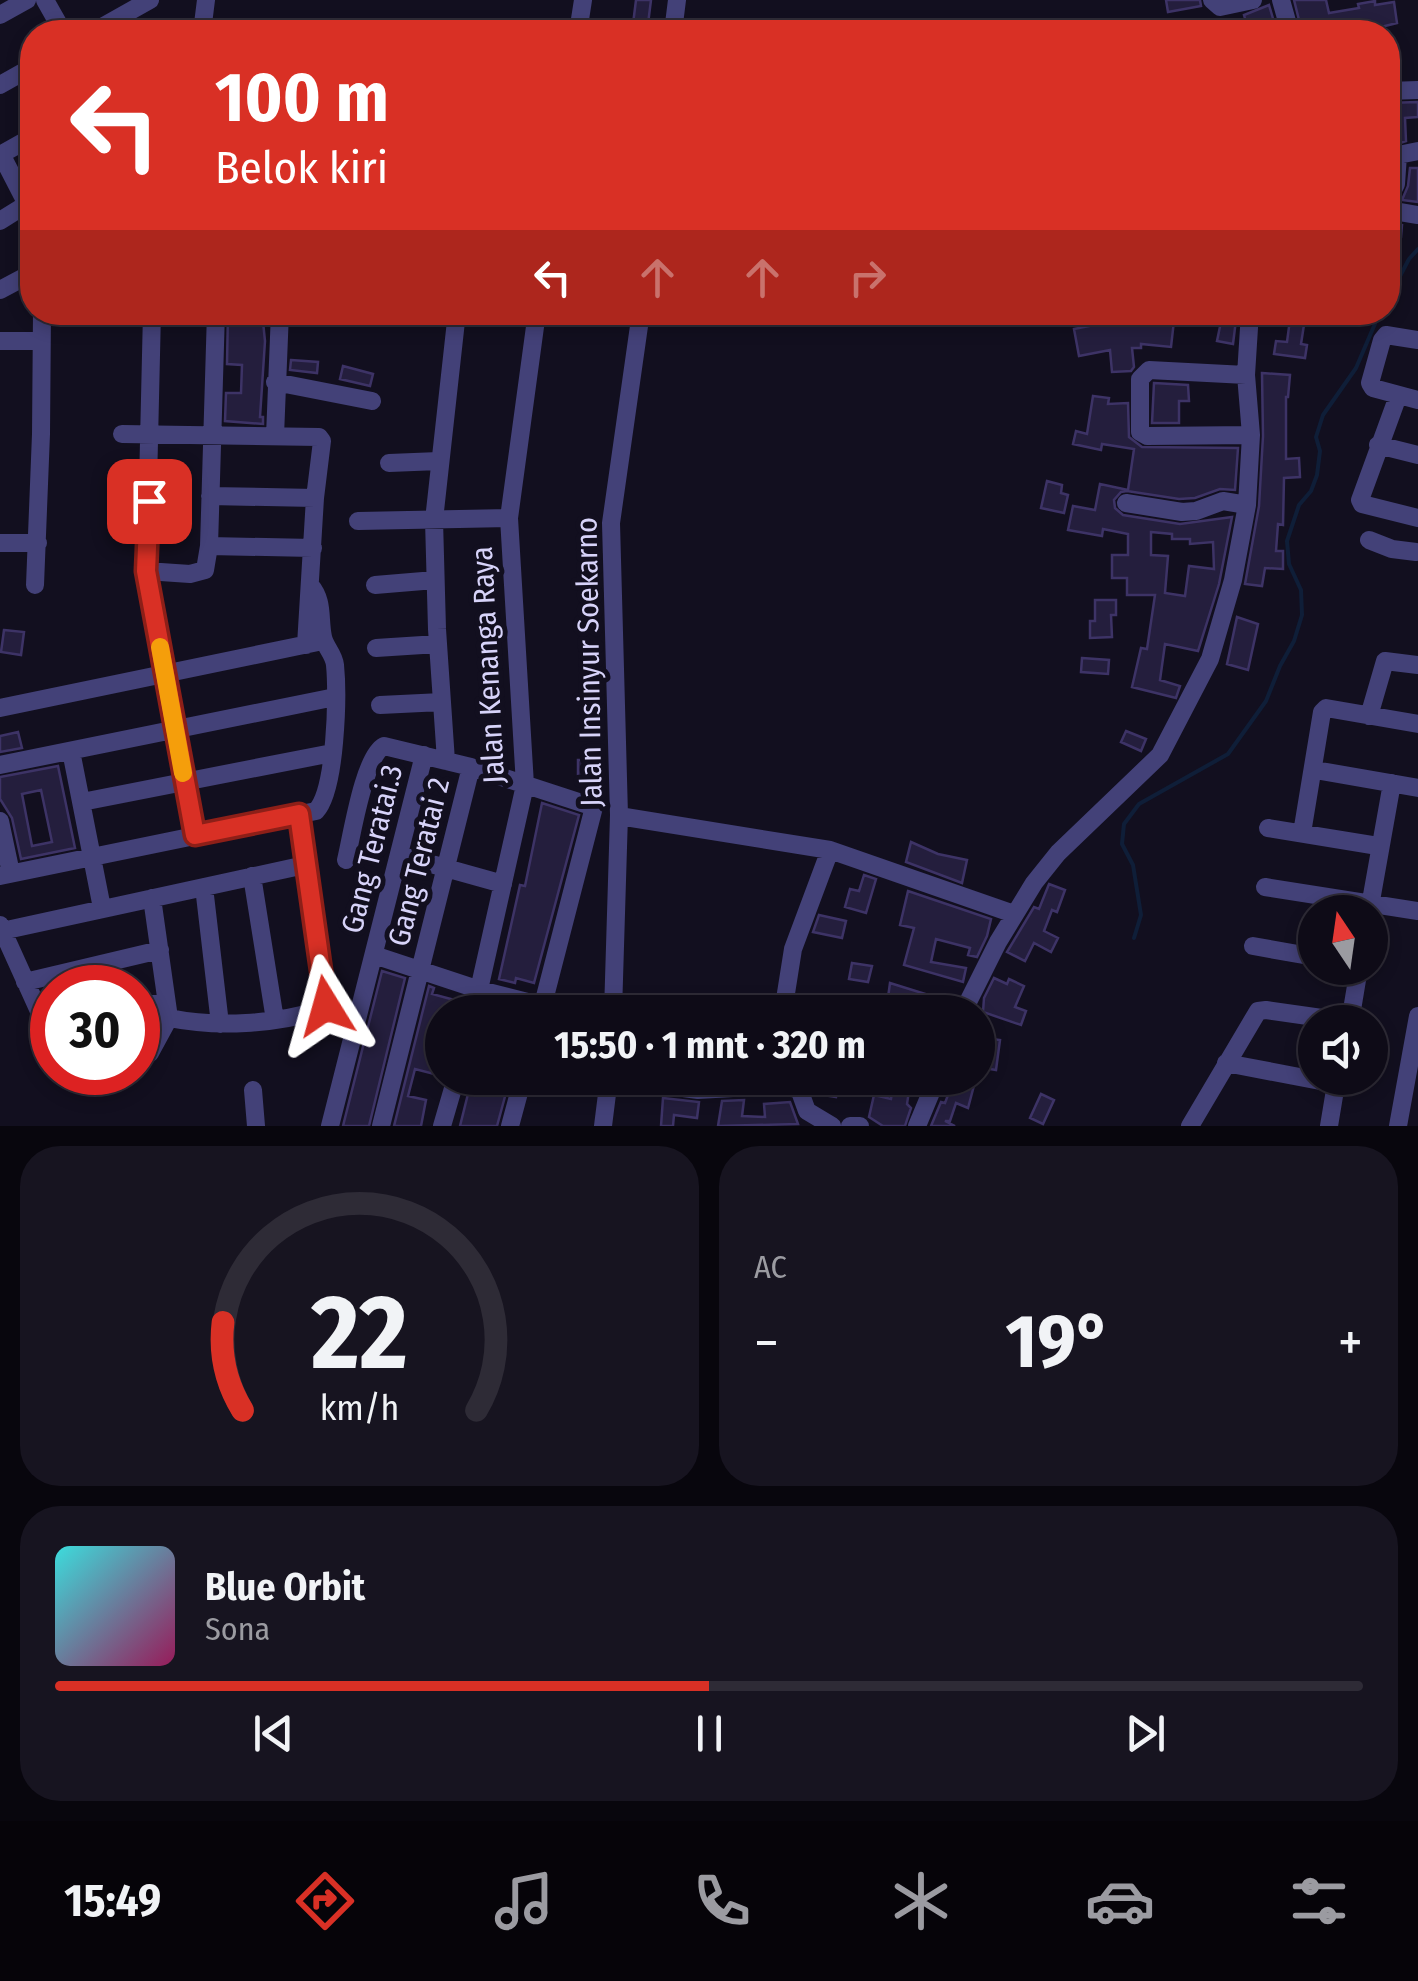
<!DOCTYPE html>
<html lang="id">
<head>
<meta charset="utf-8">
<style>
	:root { --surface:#0e0b17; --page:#171420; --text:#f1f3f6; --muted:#9b9ba1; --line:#2e2b36; --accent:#d93025 }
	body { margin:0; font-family:"Fira Sans Condensed",sans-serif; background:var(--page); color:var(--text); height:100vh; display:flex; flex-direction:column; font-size:38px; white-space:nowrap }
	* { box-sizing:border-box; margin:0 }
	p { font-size:32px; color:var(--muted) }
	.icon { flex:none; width:55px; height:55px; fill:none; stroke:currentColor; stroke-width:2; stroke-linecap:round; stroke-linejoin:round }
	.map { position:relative; height:1126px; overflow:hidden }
	.details { display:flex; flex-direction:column; gap:20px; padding:20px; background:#08060d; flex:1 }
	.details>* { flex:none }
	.guide { position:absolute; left:20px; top:20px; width:1380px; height:305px; border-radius:40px; box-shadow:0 5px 15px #0003,0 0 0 2px var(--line); background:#d93025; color:#fff; overflow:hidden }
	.needle { width:65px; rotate:347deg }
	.tools { position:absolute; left:1298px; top:895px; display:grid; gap:20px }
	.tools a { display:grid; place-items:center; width:90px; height:90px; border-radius:50%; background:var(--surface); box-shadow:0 5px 15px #0003,0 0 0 2px var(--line); font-size:50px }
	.speed { position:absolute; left:30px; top:965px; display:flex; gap:20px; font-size:50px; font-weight:700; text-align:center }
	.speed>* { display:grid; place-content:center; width:130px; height:130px; border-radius:50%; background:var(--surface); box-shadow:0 5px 15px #0003,0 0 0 2px var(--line); line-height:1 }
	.speed .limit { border:15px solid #d22; background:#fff; color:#111 }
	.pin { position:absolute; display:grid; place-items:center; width:85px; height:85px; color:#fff; margin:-42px; border-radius:20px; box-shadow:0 5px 15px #0006 }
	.me { position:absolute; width:110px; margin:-55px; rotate:352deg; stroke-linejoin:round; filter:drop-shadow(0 0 8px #0008) }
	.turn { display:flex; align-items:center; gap:35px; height:210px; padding:0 30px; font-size:45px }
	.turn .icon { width:130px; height:130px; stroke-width:2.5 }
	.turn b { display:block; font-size:70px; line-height:85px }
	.lanes { display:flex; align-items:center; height:95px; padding:0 30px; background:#0003; justify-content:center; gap:50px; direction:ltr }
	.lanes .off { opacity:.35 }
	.big { font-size:75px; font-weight:700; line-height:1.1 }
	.details .card { flex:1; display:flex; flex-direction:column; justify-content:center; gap:15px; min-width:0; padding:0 35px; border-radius:40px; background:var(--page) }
	.details .dial { align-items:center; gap:0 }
	.dial svg { height:260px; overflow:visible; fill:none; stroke:var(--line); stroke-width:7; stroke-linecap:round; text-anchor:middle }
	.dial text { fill:var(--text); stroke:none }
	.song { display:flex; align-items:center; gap:30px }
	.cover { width:120px; height:120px; border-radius:15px; background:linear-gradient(135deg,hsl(180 70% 55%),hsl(330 70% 35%)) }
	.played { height:10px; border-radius:5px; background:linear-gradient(90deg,var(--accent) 50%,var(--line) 50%) }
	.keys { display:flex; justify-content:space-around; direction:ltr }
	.heat { display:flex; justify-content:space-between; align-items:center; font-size:55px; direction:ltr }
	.details .tiles { flex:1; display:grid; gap:20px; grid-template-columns:1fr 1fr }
	.card:last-child { grid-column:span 2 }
	.trip { position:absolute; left:425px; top:995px; width:570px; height:100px; border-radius:50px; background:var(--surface); box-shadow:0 5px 15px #0003,0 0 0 2px var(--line); font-weight:700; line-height:100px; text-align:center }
	.dock { display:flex; height:160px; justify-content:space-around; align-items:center; background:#060409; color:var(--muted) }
	.dock .icon { width:70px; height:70px }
	.dock .active { color:var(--accent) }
	.dock b { font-size:45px; color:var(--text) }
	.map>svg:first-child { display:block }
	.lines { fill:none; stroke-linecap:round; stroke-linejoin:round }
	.stream { stroke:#0f1e38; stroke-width:4 }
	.building { fill:#241e3d; stroke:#3d3366; stroke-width:2.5; fill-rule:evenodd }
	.minor { stroke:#434178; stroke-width:18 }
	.route-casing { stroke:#8d1f18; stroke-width:25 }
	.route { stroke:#d93025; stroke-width:18 }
	.slow { stroke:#f59e0b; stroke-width:18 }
	.labels { text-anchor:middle; stroke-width:10; stroke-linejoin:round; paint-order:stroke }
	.street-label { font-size:30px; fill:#d7d3f9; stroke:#120f1f }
</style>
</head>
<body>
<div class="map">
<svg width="1418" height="1126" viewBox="0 0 1418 1126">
	<rect width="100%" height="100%" fill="#120f1f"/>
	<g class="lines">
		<path class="stream" d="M1388,299L1409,259L1418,249
			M1134,938L1141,915L1133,865L1122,844L1124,824L1139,804L1228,754L1266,701L1280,666L1294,641L1302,615L1301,590L1289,564L1287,541L1299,505L1311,491L1317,475L1320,451L1316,437L1323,415L1356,368L1380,312"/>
	</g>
	<path class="building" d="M636,0H651L647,32H632Z
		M1166,0H1200L1201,6L1168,12Z
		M1294,0H1326L1329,13L1359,8L1358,4L1375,1V5L1394,2L1397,23L1361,32H1302Z
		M1269,5L1277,32H1249L1244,15Z
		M1418,102V117L1405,118L1406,141L1388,147V103Z
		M1410,168H1418V202L1402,200L1408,186Z
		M1388,223L1402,225L1401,237H1388Z
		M228,312H262L265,341L260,417H263V424L225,421L226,393H241L242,365L227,364Z
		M1137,312H1175L1171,347L1141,344V348H1132L1134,367L1131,371L1112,372L1110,350L1079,356L1074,329L1109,322L1134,323Z
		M1223,312H1237L1233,344L1217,341Z
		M1291,312H1306L1301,344L1307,345L1305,358L1274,354L1276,341L1287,342Z
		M291,360L318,362L317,373L290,370Z
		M343,366L373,374L370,386L340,379Z
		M1262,373L1290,375L1288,397H1286V459L1299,458L1300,477L1284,478L1283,525L1278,524L1276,551H1283V569L1265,568L1262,586L1245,584L1259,506L1263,436Z
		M1154,383L1188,385L1189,401H1179V423H1152Z
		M1093,396L1109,398L1108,404L1128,403L1129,437L1142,447L1238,448L1235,490L1220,489L1195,498L1179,499L1127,491L1121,492L1114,500L1115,508L1123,515L1180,524L1232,517L1219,584L1198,651L1165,644L1160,680L1180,686L1176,698L1132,687L1141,648L1147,649L1155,595H1127V578H1112V555H1128V534L1103,529L1102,536L1068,530L1073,506L1095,510L1100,484L1128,490L1134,449L1102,444L1101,450L1073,444L1076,431L1087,434ZM1151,532L1172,534V539H1190V544L1213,542L1214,569L1189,566L1185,596L1165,593L1168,556L1151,555Z
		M1047,481L1062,485L1061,493L1068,495L1064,513L1041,508Z
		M1095,600H1116V615H1111L1112,637L1090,638V621H1095Z
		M1237,617L1258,624L1248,670L1227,664Z
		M4,630L24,632L21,655L1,652Z
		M1082,658L1109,660L1108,674L1081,672Z
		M1126,731L1146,739L1141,751L1121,742Z
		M18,732L22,748L0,752V736Z
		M578,760H597V782H578Z
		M58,766L75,848L21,859L12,818L0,799V777ZM41,790L52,842L32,846L22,794Z
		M542,803L579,815L534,983L516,978L515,983L499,979L520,885L525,886Z
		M911,842L938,854L967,860L962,883L906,862Z
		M864,875L876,879L866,913L845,907L850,889L859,891Z
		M1049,884L1065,890L1057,912L1052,910L1044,931L1058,938L1051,952L1034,943L1025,961L1007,952L1034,907L1039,909Z
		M908,891L991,919L987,936L977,957L968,955L970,948L936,939L931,962L966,968L963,982L904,965L914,928L900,925Z
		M819,915L846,921L842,938L813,932Z
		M852,963L872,966L868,982L849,979Z
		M382,971L405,978L369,1126H343Z
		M994,978L1007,984L1009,979L1024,986L1015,1007L1026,1011L1021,1025L983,1012L984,998Z
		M890,983L948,1001L944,1012H886Z
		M429,986L434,988L432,994L458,1001L455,1012H442V1057L438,1075L415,1069L408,1096L426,1100L421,1126H394Z
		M978,1017L988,1019L985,1038L1000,1040L996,1070L978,1067Z
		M472,1078H510L497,1126H460Z
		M830,1078L839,1080L836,1097L818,1094Z
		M894,1078H911L907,1104L911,1108L905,1126H883L869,1117L874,1095L891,1099Z
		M962,1078H976L968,1108L956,1103L950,1121H945L955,1126H931L941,1102L945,1103L954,1079L961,1081Z
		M1041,1094L1054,1100L1043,1124L1030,1118Z
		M663,1098L699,1102L697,1118L674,1115L673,1126H661Z
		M744,1100L742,1116L765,1117L764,1104L790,1102L798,1124L718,1126L722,1101Z"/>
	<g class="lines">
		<path class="minor" d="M45,0L63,32
			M1212,0L1220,7L1253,0
			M1281,0L1290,32
			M0,15L27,0
			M93,32L150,0
			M202,32L206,0
			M578,32L583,0
			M673,32L677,0
			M0,85L32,67
			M1388,91L1418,90
			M1,154L32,214
			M0,155L32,137
			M1388,200L1396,184L1398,155L1418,151
			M1388,210L1418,215
			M0,221L27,204
			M0,290L32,273
			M152,312L146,571L195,835
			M1418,340L1386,335L1382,340L1370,383L1373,388L1418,400
			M0,341H40
			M1246,375L1149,370L1140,379V432L1147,436L1251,435
			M275,382L372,401
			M1398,396L1360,500L1362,504L1418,518
			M122,434L319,437L322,441L315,498L306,645
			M275,436L280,312
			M1378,445L1418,455
			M389,463L439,461
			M210,496L315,498
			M1126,503L1182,512L1196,511L1223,501L1247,505
			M358,521L509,518
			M1369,540L1392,549L1416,552
			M0,543H38
			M209,546L313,548
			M146,571L190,574L205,570L209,546L216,312
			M35,585L41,434L42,312
			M375,585L435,580
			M376,648L438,644
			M380,705L442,702
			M0,708L318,642
			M1369,716L1385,661L1418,665
			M71,751L102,908
			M446,761L437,629L434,520L457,312
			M0,765L335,697
			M1315,770L1418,788
			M82,802L332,753
			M619,816L830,850L1014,914
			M0,821L11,873
			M1268,828L1378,846
			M1302,833L1322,712L1326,708L1418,724
			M399,855L503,884
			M346,860C352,835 364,756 384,746L471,767L594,807L541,1012
			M0,876L316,811C336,790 338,695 335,665C334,654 325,647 323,637C319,618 324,601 310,585
			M252,876L275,1020
			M204,887L220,1024
			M1265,887L1418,911
			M1369,912L1392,783
			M0,925L52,1040
			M2,931L305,865
			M1253,946L1315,957
			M374,955L480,990L567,1012
			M25,982L160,950
			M138,1008L166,1001
			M474,1012L525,785L509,518L537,312
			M613,1012L619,815L611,523L641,312
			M783,1012L793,949L830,850
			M963,1012L998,942L1034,883L1058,853L1160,755L1210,659L1233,580L1247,505L1251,435L1246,375L1250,312
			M169,1018C219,1028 273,1024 322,1010L326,1006L299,815
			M1350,1022L1359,968
			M138,1060L150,1053L169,1018L152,898
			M1226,1063L1336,1084
			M66,1072L76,1077L92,1072
			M609,1078L698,1090L768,1086L802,1089L818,1078
			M795,1078L807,1111L832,1126
			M253,1090L256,1126
			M330,1126L424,755
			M381,1126L471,767
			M442,1126L456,1078
			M510,1126L523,1078
			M603,1126L609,1078
			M850,1126H860
			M917,1126L937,1078
			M1190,1126L1258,1011L1266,1010L1350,1022
			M1329,1126L1337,1078
			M1398,1126L1418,1016"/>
	</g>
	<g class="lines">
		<defs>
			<path id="route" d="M149,501L146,571L195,835L299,814L326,1006"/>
		</defs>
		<use href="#route" class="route-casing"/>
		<use href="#route" class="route"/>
		<path class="slow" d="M160,647L183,773"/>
	</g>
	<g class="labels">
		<g class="street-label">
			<text transform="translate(589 662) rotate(-91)" y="10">Jalan Insinyur Soekarno</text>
			<text transform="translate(488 665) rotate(-93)" y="10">Jalan Kenanga Raya</text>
			<text transform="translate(372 849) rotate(-76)" y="10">Gang Teratai.3</text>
			<text transform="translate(419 862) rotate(-76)" y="10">Gang Teratai 2</text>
		</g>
	</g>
</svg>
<div class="tools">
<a><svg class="needle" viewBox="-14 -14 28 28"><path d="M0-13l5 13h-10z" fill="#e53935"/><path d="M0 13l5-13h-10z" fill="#9b9ba1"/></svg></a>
<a><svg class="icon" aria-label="sound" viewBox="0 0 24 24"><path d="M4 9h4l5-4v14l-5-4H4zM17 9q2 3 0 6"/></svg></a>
</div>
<div class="speed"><div class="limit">30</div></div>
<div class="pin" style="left:149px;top:501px;background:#d93025"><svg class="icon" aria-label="arrive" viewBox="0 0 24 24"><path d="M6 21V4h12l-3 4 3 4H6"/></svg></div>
<svg class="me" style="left:326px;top:1006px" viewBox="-20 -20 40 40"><path d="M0-17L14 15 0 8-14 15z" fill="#d93025" stroke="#fff" stroke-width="4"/></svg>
<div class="trip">15:50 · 1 mnt · 320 m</div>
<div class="guide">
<div class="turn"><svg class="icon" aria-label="left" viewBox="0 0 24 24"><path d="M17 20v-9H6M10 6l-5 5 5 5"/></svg><div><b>100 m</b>Belok kiri</div></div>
<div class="lanes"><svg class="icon" aria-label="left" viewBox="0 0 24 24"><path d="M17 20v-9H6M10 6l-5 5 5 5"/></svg><svg class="icon off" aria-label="ahead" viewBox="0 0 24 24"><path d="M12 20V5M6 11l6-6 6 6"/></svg><svg class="icon off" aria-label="ahead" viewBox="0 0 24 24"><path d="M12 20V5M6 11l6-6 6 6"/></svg><svg class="icon off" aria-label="right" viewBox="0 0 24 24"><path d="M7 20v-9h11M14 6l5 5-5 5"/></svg></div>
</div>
</div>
<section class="details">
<div class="tiles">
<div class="card dial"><svg viewBox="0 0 100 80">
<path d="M14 69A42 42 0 1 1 86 69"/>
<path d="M14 69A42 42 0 0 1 8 42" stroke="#d93025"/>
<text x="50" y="56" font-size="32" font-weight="700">22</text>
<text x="50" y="72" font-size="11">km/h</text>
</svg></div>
<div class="card"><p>AC</p>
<div class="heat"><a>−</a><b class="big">19°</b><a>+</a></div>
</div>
<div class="card">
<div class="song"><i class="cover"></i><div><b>Blue Orbit</b><p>Sona</p></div></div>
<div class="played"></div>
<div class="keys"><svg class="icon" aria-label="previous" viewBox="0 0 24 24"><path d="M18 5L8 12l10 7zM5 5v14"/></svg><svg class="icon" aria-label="pause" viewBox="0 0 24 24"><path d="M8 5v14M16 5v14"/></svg><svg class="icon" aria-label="next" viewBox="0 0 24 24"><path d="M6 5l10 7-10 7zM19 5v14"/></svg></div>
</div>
</div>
</section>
<nav class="dock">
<b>15:49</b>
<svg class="icon active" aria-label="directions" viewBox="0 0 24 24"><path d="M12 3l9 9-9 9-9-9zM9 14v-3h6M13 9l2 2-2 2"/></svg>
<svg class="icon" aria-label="music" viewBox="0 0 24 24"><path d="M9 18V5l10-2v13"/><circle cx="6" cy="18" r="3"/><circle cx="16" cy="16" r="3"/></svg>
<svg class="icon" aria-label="phone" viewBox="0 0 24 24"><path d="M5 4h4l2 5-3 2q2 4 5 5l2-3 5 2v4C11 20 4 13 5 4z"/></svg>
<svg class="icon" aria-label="climate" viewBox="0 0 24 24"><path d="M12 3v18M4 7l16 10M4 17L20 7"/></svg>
<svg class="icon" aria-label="car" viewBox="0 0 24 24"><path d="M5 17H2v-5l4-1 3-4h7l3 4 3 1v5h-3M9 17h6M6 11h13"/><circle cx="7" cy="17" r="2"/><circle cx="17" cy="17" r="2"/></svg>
<svg class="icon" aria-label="filters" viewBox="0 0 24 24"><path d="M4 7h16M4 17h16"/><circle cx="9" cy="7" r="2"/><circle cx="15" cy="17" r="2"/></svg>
</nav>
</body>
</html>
